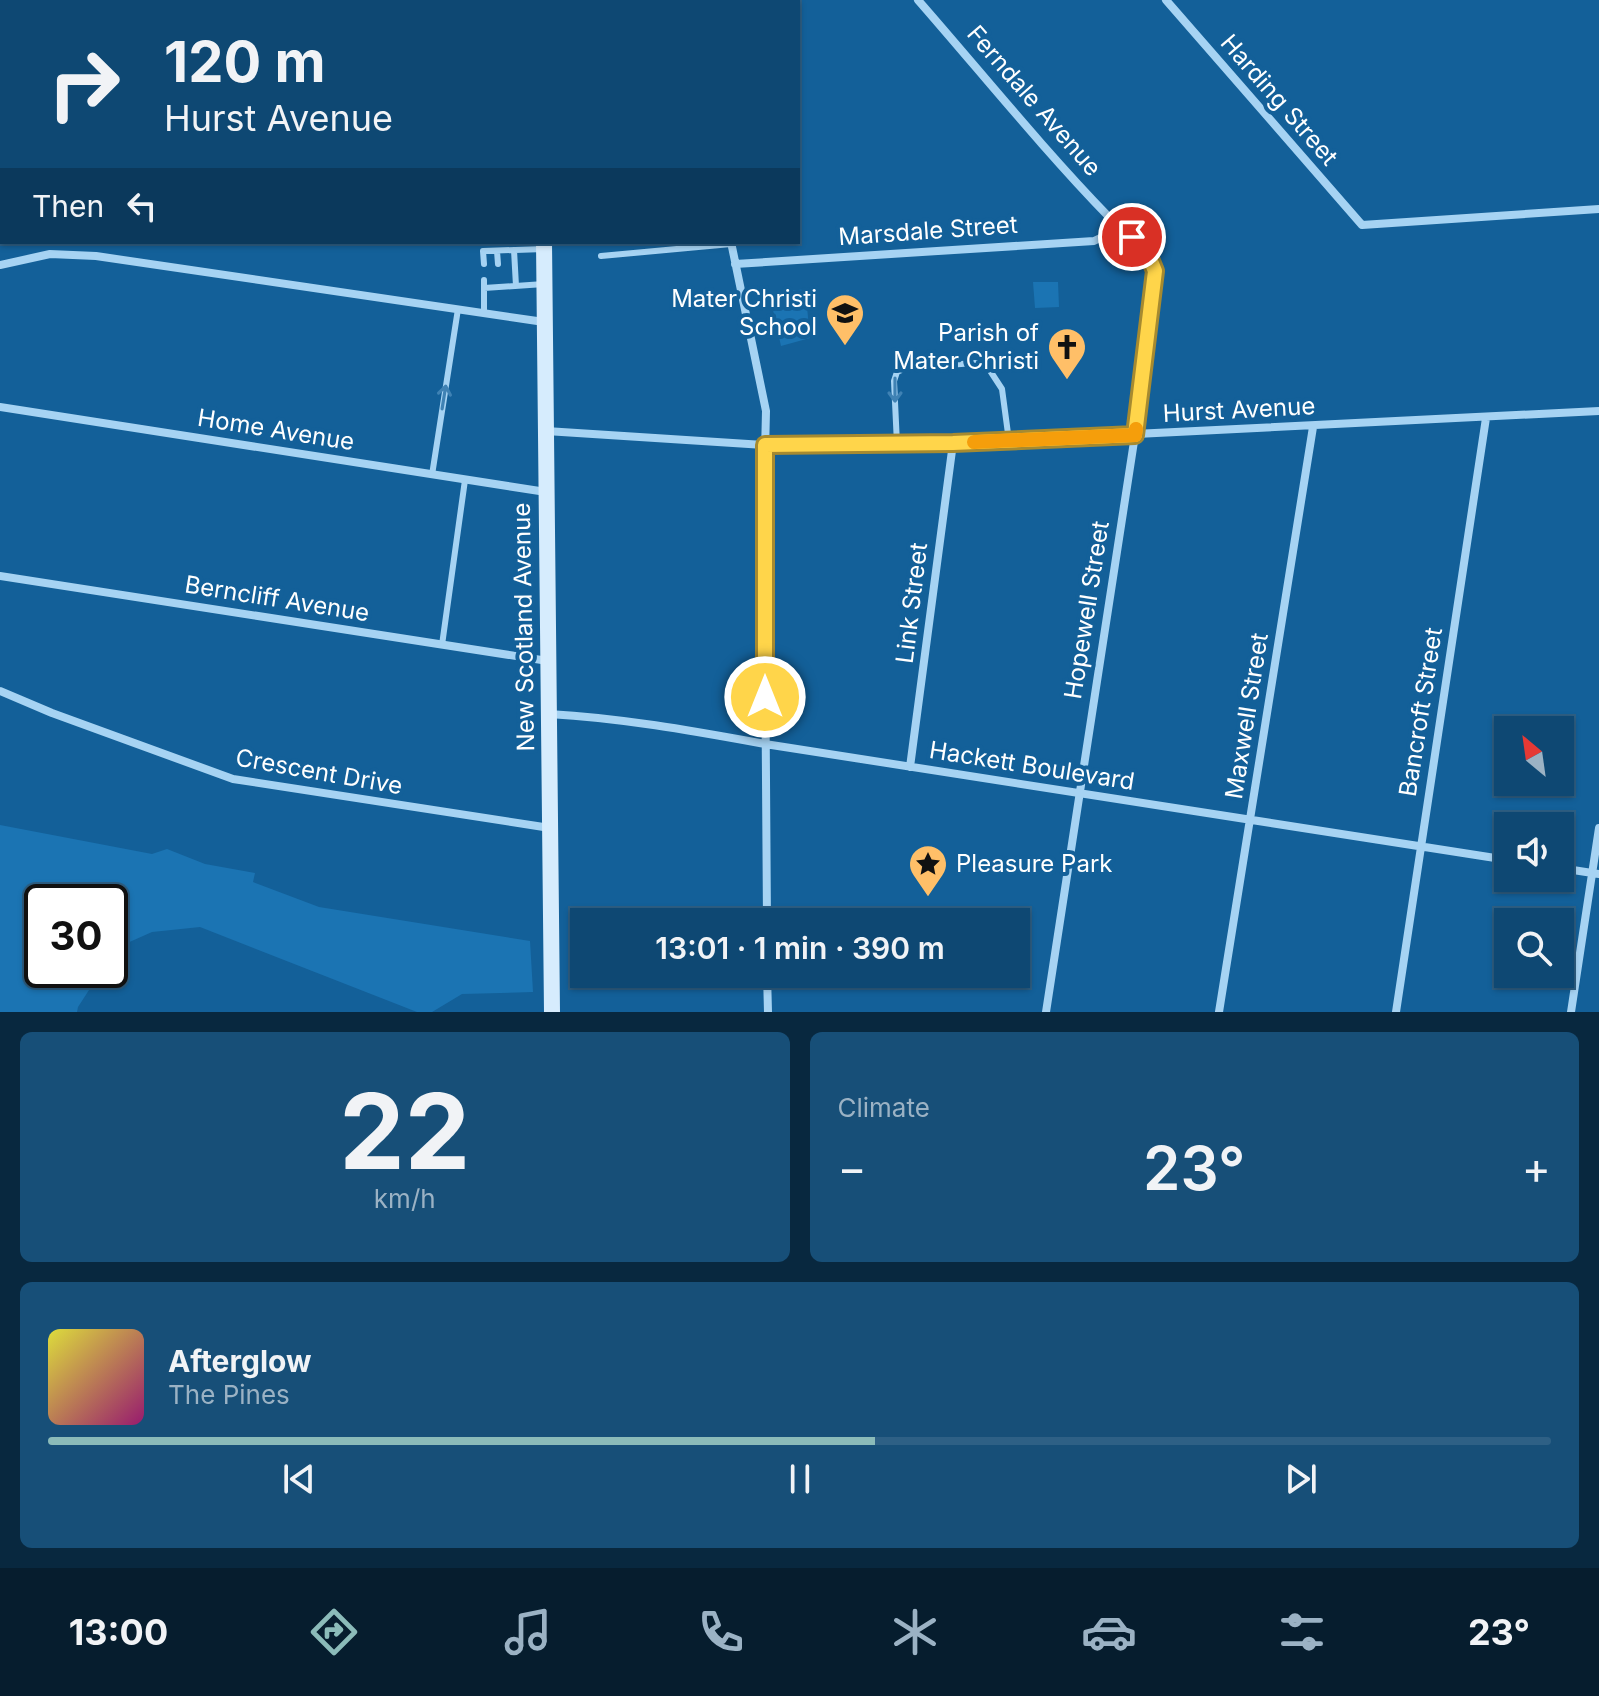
<!DOCTYPE html>
<html lang="en">
<head>
<meta charset="utf-8">
<style>
	:root { --surface:#0e4873; --page:#174f78; --text:#f1f3f6; --muted:#9bb2c4; --line:#2e6085; --accent:#8bbbb9 }
	body { margin:0; font-family:Inter,sans-serif; background:var(--page); color:var(--text); height:100vh; display:flex; flex-direction:column; font-size:30px; white-space:nowrap }
	* { box-sizing:border-box; margin:0 }
	p { font-size:26px; color:var(--muted) }
	.icon { flex:none; width:44px; height:44px; fill:none; stroke:currentColor; stroke-width:2; stroke-linecap:round; stroke-linejoin:round }
	.map { position:relative; height:1012px; overflow:hidden }
	.side { display:flex; flex-direction:column; gap:20px; padding:20px; background:#08283f; flex:1 }
	.side>* { flex:none }
	.top-card { position:absolute; left:0px; top:0px; width:800px; height:244px; box-shadow:0 2px 6px #0004,0 0 0 2px var(--line); background:#0e4873; color:var(--text); overflow:hidden }
	.needle { width:52px; rotate:331deg }
	.tools { position:absolute; left:1494px; top:716px; display:grid; gap:16px }
	.tools a { display:grid; place-items:center; width:80px; height:80px; border-radius:0px; background:var(--surface); box-shadow:0 2px 6px #0004,0 0 0 2px var(--line); font-size:40px }
	.speed { position:absolute; left:24px; top:884px; display:flex; gap:16px; font-size:40px; font-weight:700; text-align:center }
	.speed>* { display:grid; place-content:center; width:104px; height:104px; border-radius:50%; background:var(--surface); box-shadow:0 2px 6px #0004,0 0 0 2px var(--line); line-height:1 }
	.speed .limit { border:4px solid #111; border-radius:12px; background:#fff; color:#111 }
	.pin { position:absolute; display:grid; place-items:center; width:68px; height:68px; color:#fff; margin:-34px; border:4px solid #fff; border-radius:50%; box-shadow:0 2px 8px #0007 }
	.me { position:absolute; width:88px; margin:-44px; rotate:0deg; stroke-linejoin:round; filter:drop-shadow(0 0 6px #0008) }
	.turn { display:flex; align-items:center; gap:28px; height:168px; padding:0 32px; font-size:36px }
	.turn .icon { width:104px; height:104px; stroke-width:2.5 }
	.turn b { display:block; font-size:56px; line-height:68px }
	.then { display:flex; align-items:center; height:76px; padding:0 32px; background:#0003; gap:16px; font-size:30px }
	.big { font-size:60px; font-weight:600; line-height:1.1 }
	.side .tile { flex:1; display:flex; flex-direction:column; justify-content:center; gap:12px; min-width:0; padding:0 28px; border-radius:12px; background:var(--page) }
	.side .dial { align-items:center; gap:0 }
	.dial b { font-size:104px; line-height:1 }
	.song { display:flex; align-items:center; gap:24px }
	.cover { width:96px; height:96px; border-radius:12px; background:linear-gradient(135deg,hsl(60 70% 55%),hsl(320 70% 35%)) }
	.played { height:8px; border-radius:4px; background:linear-gradient(90deg,var(--accent) 55%,var(--line) 55%) }
	.keys { display:flex; justify-content:space-around; direction:ltr }
	.heat { display:flex; justify-content:space-between; align-items:center; font-size:44px; direction:ltr }
	.side .tiles { flex:1; display:grid; gap:20px; grid-template-columns:1fr 1fr }
	.tile:last-child { grid-column:span 2 }
	.trip { position:absolute; left:570px; top:908px; width:460px; height:80px; border-radius:0px; background:var(--surface); box-shadow:0 2px 6px #0004,0 0 0 2px var(--line); font-weight:600; line-height:80px; text-align:center }
	.menu { display:flex; height:128px; justify-content:space-around; align-items:center; background:#061d2e; color:var(--muted) }
	.menu .icon { width:56px; height:56px }
	.menu .active { color:var(--accent) }
	.menu b { font-size:36px; color:var(--text) }
	.map>svg:first-child { display:block }
	.green { fill:#1b74b3 }
	.lines { fill:none; stroke-linecap:round; stroke-linejoin:round }
	.lane { stroke:#a6d3f3; stroke-width:6 }
	.street { stroke:#a6d3f3; stroke-width:8 }
	.secondary { stroke:#d6ecfd; stroke-width:16 }
	.oneway { stroke:#3f82b4 }
	.route-casing { stroke:#a68a30; stroke-width:20 }
	.route { stroke:#ffd54a; stroke-width:14 }
	.slow { stroke:#f59e0b; stroke-width:14 }
	.labels { text-anchor:middle; stroke-width:8; stroke-linejoin:round; paint-order:stroke }
	.street-label { font-size:24px; fill:#fff; stroke:#136099 }
	.poi-label { font-size:24px; fill:#fff; stroke:#136099; text-anchor:end }
</style>
</head>
<body>
<div class="map">
<svg width="1599" height="1012" viewBox="0 0 1599 1012">
	<rect width="100%" height="100%" fill="#136099"/>
	<path class="green" d="M0,0H207L217,2H2V147Z
		M1033,282H1058L1059,307L1035,308Z
		M812,289V303L807,307L810,338L781,346L769,292Z
		M0,825L152,854L167,849L205,864L255,873L253,882L319,907L530,941L533,992L462,994L432,1012H417L200,927L152,932L125,944L110,958V902H42V970H102L78,1007L77,1012H0Z"/>
	<g class="lines">
		<path class="lane" d="M514,250L516,286
			M497,251L498,264
			M601,256L731,244
			M484,264L483,251L544,249
			M484,280V313
			M484,288L544,284
			M897,444L894,381L897,372L906,368L975,363L987,366L1002,389L1009,441
			M432,475L458,309
			M442,645L465,480"/>
		<path class="street" d="M670,0L671,2
			M918,0C981,72 1043,149 1109,217C1127,235 1152,245 1155,271L1135,435L1046,1012
			M1166,0L1362,225L1599,209
			M731,242L766,411L764,494L767,922
			M735,264L1094,241L1121,228
			M0,265L50,254L96,256L544,322
			M0,407L546,492
			M546,431L765,445L953,443L1599,411
			M0,576L548,661
			M0,691L52,713L233,779L550,828
			M549,714C622,718 693,731 765,744L1508,860
			M910,767L953,443
			M1560,868L1599,874
			M767,974L768,1012
			M1219,1012L1313,427
			M1396,1012L1486,418
			M1571,1012L1599,828"/>
		<path class="secondary" d="M341,0L351,2
			M645,2L648,0
			M544,242L552,1012"/>
	</g>
	<defs><path id="oneway-shaft" d="M-6 0H5M1.5-3L5.5 0L1.5 3" fill="none" stroke-width="1.6" stroke-linecap="round" stroke-linejoin="round" transform="scale(2)"/></defs>
	<g class="oneway">
		<use href="#oneway-shaft" transform="translate(895 390) rotate(90)"/>
		<use href="#oneway-shaft" transform="translate(444 397) rotate(-81)"/>
	</g>
	<g class="lines">
		<defs>
			<path id="route" d="M765,697V445L953,443L1135,435L1155,271L1146,249L1132,237"/>
		</defs>
		<use href="#route" class="route-casing"/>
		<use href="#route" class="route"/>
		<path class="slow" d="M974,442L1135,435L1136,429"/>
	</g>
	<defs>
		<symbol id="school-pin" viewBox="-11 -11 22 30"><path d="M0 17L-7.5 6A9.5 9.5 0 1 1 7.5 6Z" fill="#ffbf68" stroke="#136099"/><path d="M0-5L7-2L0 1L-7-2ZM-4 1L0 2.5L4 1V4Q0 6-4 4Z" fill="#111"/></symbol>
		<symbol id="church-pin" viewBox="-11 -11 22 30"><path d="M0 17L-7.5 6A9.5 9.5 0 1 1 7.5 6Z" fill="#ffbf68" stroke="#136099"/><path d="M-1.2-6h2.4v3.5h3.3v2.4h-3.3V6h-2.4V-.1h-3.3v-2.4h3.3Z" fill="#111"/></symbol>
		<symbol id="sight-pin" viewBox="-11 -11 22 30"><path d="M0 17L-7.5 6A9.5 9.5 0 1 1 7.5 6Z" fill="#ffbf68" stroke="#136099"/><path d="M0-6L1.8-2.2L6-1.7L2.9 1.2L3.7 5.4L0 3.3L-3.7 5.4L-2.9 1.2L-6-1.7L-1.8-2.2Z" fill="#111"/></symbol>
	</defs>
	<g fill-rule="evenodd">
		<use href="#school-pin" x="823" y="291" width="44" height="60"/>
		<use href="#church-pin" x="1045" y="325" width="44" height="60"/>
		<use href="#sight-pin" x="906" y="842" width="44" height="60"/>
	</g>
	<g class="labels">
		<g class="street-label">
			<text transform="translate(1279 100) rotate(49)" y="8">Harding Street</text>
			<text transform="translate(1034 101) rotate(49)" y="8">Ferndale Avenue</text>
			<text transform="translate(928 231) rotate(-4)" y="8">Marsdale Street</text>
			<text transform="translate(1239 410) rotate(-3)" y="8">Hurst Avenue</text>
			<text transform="translate(276 430) rotate(9)" y="8">Home Avenue</text>
			<text transform="translate(277 599) rotate(9)" y="8">Berncliff Avenue</text>
			<text transform="translate(912 603) rotate(-83)" y="8">Link Street</text>
			<text transform="translate(1087 610) rotate(-81)" y="8">Hopewell Street</text>
			<text transform="translate(524 627) rotate(-91)" y="8">New Scotland Avenue</text>
			<text transform="translate(1421 712) rotate(-81)" y="8">Bancroft Street</text>
			<text transform="translate(1247 716) rotate(-81)" y="8">Maxwell Street</text>
			<text transform="translate(1032 766) rotate(9)" y="8">Hackett Boulevard</text>
			<text transform="translate(319 772) rotate(10)" y="8">Crescent Drive</text>
		</g>
		<g class="poi-label">
			<text x="817" y="307">Mater Christi<tspan x="817" dy="28">School</tspan></text>
			<text x="1039" y="341">Parish of<tspan x="1039" dy="28">Mater Christi</tspan></text>
			<text x="956" y="872" text-anchor="start">Pleasure Park</text>
		</g>
	</g>
</svg>
<div class="tools">
<a><svg class="needle" viewBox="-14 -14 28 28"><path d="M0-13l5 13h-10z" fill="#e53935"/><path d="M0 13l5-13h-10z" fill="#9bb2c4"/></svg></a>
<a><svg class="icon" aria-label="sound" viewBox="0 0 24 24"><path d="M4 9h4l5-4v14l-5-4H4zM17 9q2 3 0 6"/></svg></a>
<a><svg class="icon" aria-label="search" viewBox="0 0 24 24"><circle cx="10" cy="10" r="6"/><path d="M15 15l6 6"/></svg></a>
</div>
<div class="speed"><div class="limit">30</div></div>
<div class="pin" style="left:1132px;top:237px;background:#d93025"><svg class="icon" aria-label="arrive" viewBox="0 0 24 24"><path d="M6 21V4h12l-3 4 3 4H6"/></svg></div>
<svg class="me" style="left:765px;top:697px" viewBox="-20 -20 40 40"><circle r="17" fill="#ffd54a" stroke="#fff" stroke-width="3"/><path d="M0-11L8 9 0 5-8 9z" fill="#fff"/></svg>
<div class="trip">13:01 · 1 min · 390 m</div>
<div class="top-card">
<div class="turn"><svg class="icon" aria-label="right" viewBox="0 0 24 24"><path d="M7 20v-9h11M14 6l5 5-5 5"/></svg><div><b>120 m</b>Hurst Avenue</div></div>
<div class="then">Then<svg class="icon" aria-label="left" viewBox="0 0 24 24"><path d="M17 20v-9H6M10 6l-5 5 5 5"/></svg></div>
</div>
</div>
<section class="side">
<div class="tiles">
<div class="tile dial"><b>22</b><p>km/h</p></div>
<div class="tile"><p>Climate</p>
<div class="heat"><a>−</a><b class="big">23°</b><a>+</a></div>
</div>
<div class="tile">
<div class="song"><i class="cover"></i><div><b>Afterglow</b><p>The Pines</p></div></div>
<div class="played"></div>
<div class="keys"><svg class="icon" aria-label="previous" viewBox="0 0 24 24"><path d="M18 5L8 12l10 7zM5 5v14"/></svg><svg class="icon" aria-label="pause" viewBox="0 0 24 24"><path d="M8 5v14M16 5v14"/></svg><svg class="icon" aria-label="next" viewBox="0 0 24 24"><path d="M6 5l10 7-10 7zM19 5v14"/></svg></div>
</div>
</div>
</section>
<nav class="menu">
<b>13:00</b>
<svg class="icon active" aria-label="directions" viewBox="0 0 24 24"><path d="M12 3l9 9-9 9-9-9zM9 14v-3h6M13 9l2 2-2 2"/></svg>
<svg class="icon" aria-label="music" viewBox="0 0 24 24"><path d="M9 18V5l10-2v13"/><circle cx="6" cy="18" r="3"/><circle cx="16" cy="16" r="3"/></svg>
<svg class="icon" aria-label="phone" viewBox="0 0 24 24"><path d="M5 4h4l2 5-3 2q2 4 5 5l2-3 5 2v4C11 20 4 13 5 4z"/></svg>
<svg class="icon" aria-label="climate" viewBox="0 0 24 24"><path d="M12 3v18M4 7l16 10M4 17L20 7"/></svg>
<svg class="icon" aria-label="car" viewBox="0 0 24 24"><path d="M5 17H2v-5l4-1 3-4h7l3 4 3 1v5h-3M9 17h6M6 11h13"/><circle cx="7" cy="17" r="2"/><circle cx="17" cy="17" r="2"/></svg>
<svg class="icon" aria-label="filters" viewBox="0 0 24 24"><path d="M4 7h16M4 17h16"/><circle cx="9" cy="7" r="2"/><circle cx="15" cy="17" r="2"/></svg>
<b>23°</b>
</nav>
</body>
</html>
